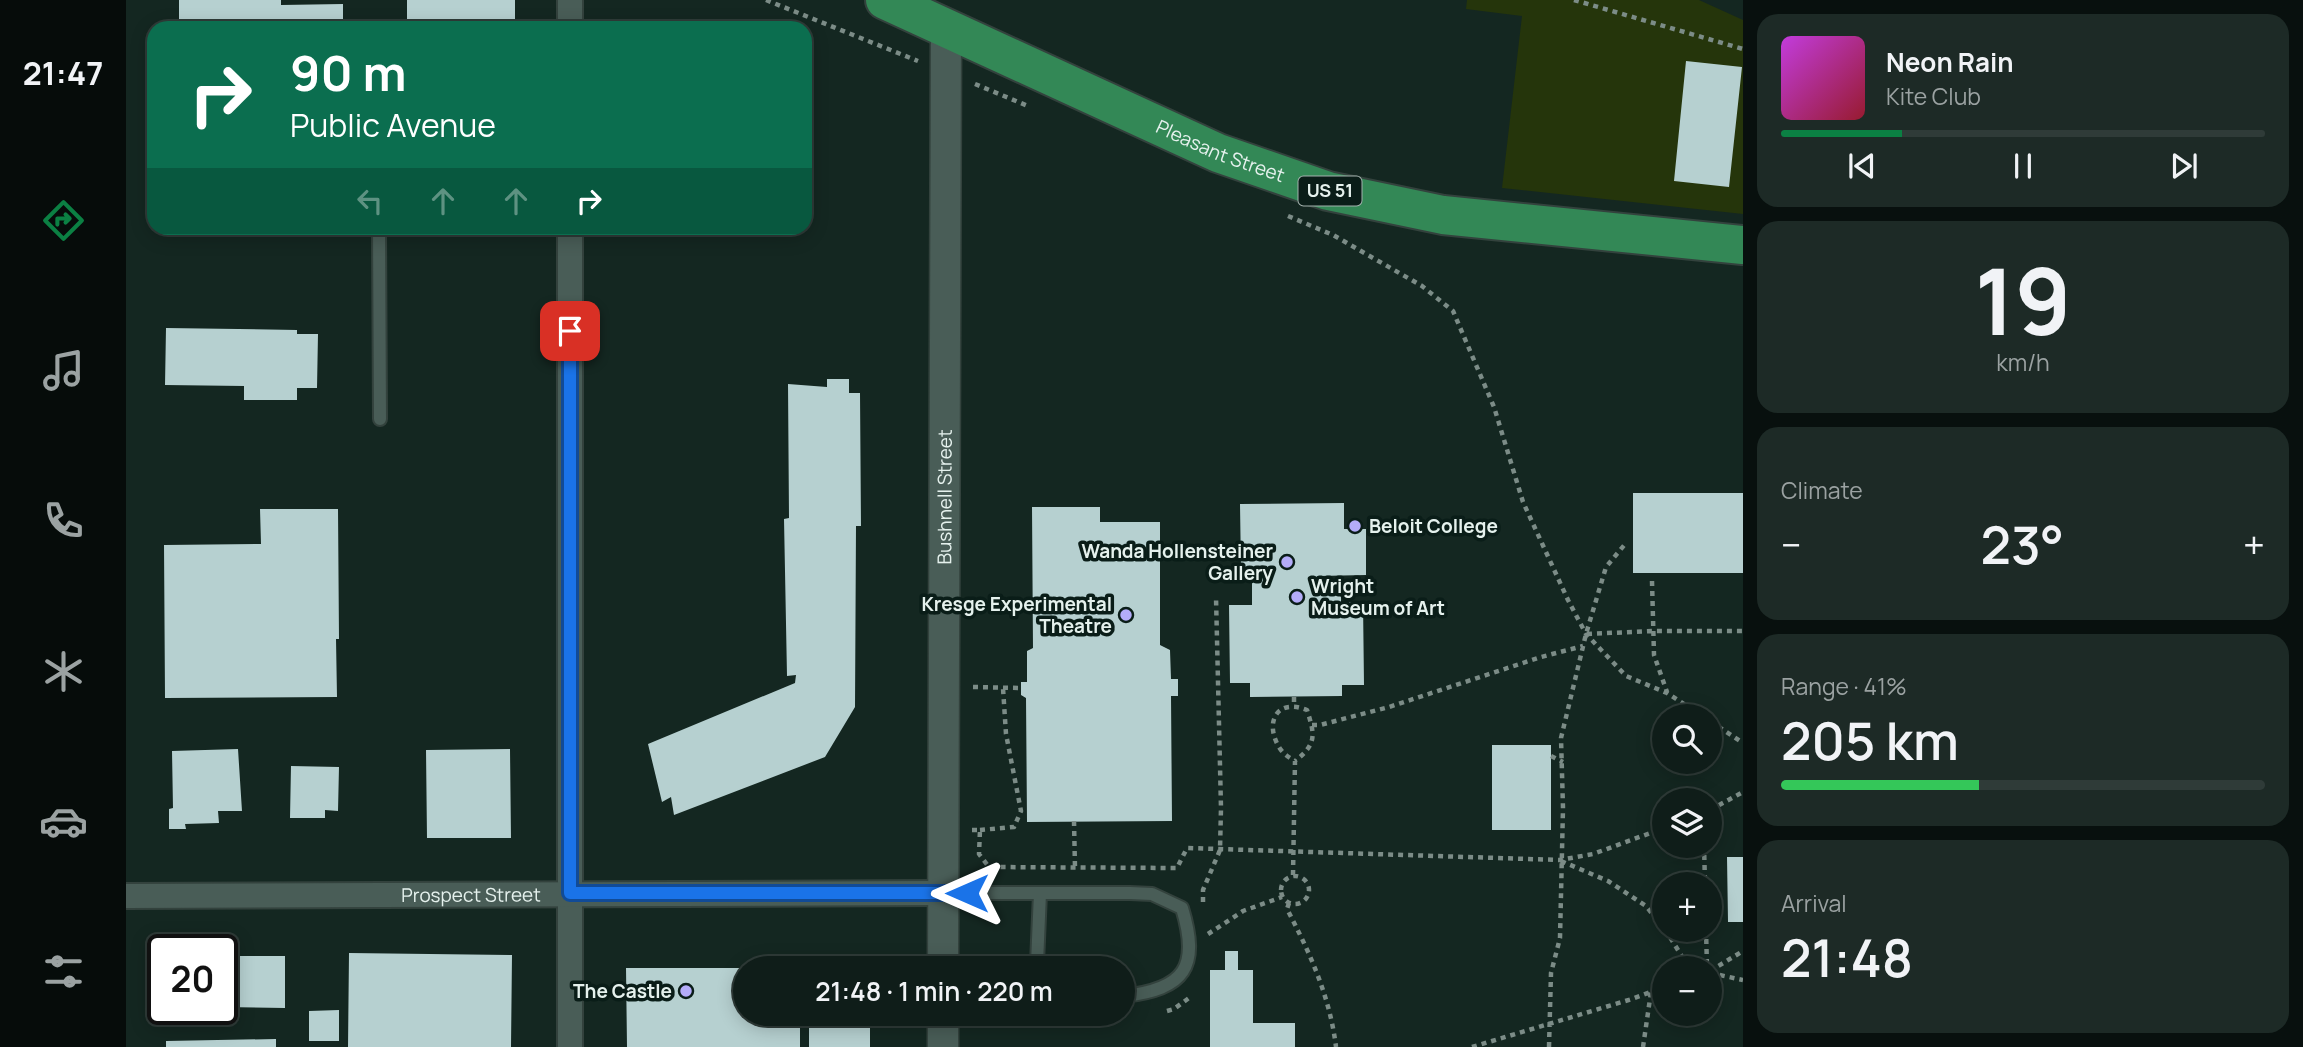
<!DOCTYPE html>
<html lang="en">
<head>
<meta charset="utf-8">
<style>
	:root { --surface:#0f1d19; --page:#1d2a26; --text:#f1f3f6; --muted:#9ba2a2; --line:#2f3b38; --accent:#0b8043 }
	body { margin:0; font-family:Manrope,sans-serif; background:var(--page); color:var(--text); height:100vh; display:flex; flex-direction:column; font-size:26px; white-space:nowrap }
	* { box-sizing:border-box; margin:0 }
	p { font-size:23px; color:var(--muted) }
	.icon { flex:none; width:38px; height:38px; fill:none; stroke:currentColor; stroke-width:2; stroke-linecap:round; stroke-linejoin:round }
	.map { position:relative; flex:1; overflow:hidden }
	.sheet { display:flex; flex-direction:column; gap:14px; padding:14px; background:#08100e; width:560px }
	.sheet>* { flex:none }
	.hud { position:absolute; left:21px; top:21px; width:665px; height:214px; border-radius:21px; box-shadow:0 4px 18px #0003,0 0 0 2px var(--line); background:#0b6e4f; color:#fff; overflow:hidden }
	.buttons { position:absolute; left:1526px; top:704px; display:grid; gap:14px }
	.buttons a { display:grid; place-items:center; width:70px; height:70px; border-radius:50%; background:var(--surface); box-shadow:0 4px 18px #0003,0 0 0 2px var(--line); font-size:35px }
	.speed { position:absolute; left:21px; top:934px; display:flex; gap:14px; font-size:35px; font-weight:700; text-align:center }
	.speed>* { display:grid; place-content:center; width:91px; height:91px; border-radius:50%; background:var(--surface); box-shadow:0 4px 18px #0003,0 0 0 2px var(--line); line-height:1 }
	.speed .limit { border:4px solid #111; border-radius:10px; background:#fff; color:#111 }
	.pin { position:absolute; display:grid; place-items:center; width:60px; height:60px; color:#fff; margin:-30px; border-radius:14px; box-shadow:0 4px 10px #0006 }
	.me { position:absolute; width:77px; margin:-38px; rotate:270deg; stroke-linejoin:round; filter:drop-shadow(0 0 5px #0008) }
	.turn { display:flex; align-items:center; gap:24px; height:147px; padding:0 28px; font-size:32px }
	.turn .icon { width:91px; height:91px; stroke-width:2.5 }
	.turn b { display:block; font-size:49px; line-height:60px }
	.lanes { display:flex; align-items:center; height:66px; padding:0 28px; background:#0003; justify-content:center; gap:35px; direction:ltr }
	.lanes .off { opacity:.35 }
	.big { font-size:52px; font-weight:600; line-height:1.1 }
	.sheet .widget { flex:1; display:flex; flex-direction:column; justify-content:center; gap:10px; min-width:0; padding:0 24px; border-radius:21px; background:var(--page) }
	.sheet .dial { align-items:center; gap:0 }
	.dial b { font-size:91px; line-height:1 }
	.song { display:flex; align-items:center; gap:21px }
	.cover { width:84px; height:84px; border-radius:10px; background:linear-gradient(135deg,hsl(290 70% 55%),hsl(350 70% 35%)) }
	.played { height:7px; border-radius:4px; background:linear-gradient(90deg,var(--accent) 25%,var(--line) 25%) }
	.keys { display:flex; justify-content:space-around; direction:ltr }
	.heat { display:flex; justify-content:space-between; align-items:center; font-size:38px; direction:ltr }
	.charge { height:10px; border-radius:5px; background:linear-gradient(90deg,#34c759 41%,var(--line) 0) }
	.trip { position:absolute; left:607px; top:956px; width:402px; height:70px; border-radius:35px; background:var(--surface); box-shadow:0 4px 18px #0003,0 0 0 2px var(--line); font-weight:600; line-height:70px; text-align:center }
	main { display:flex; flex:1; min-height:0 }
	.menu { display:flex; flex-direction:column; width:126px; justify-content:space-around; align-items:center; background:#060c0a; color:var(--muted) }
	.menu .icon { width:49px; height:49px }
	.menu .on { color:var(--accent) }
	.menu b { font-size:32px; color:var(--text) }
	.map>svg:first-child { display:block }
	.green { fill:#25350b }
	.building { fill:#b6d0d0 }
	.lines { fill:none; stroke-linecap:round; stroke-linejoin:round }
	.service-casing { stroke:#33423d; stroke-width:16 }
	.minor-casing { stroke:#33423d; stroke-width:28 }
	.tertiary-casing { stroke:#33423d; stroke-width:33 }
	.primary-casing { stroke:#33423d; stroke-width:42 }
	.path { stroke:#7c8c87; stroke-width:4.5; stroke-dasharray:5 5; stroke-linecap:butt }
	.service { stroke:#495d57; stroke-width:12 }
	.minor { stroke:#495d57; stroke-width:24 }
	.tertiary { stroke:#495d57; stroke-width:30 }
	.primary { stroke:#338856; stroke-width:38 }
	.route-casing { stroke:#114b97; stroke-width:18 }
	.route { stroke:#1a73e8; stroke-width:12 }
	.poi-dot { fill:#b4acf9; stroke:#0a1d18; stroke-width:2.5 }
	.labels { text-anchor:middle; stroke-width:7; stroke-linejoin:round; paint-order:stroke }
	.shield { fill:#0a1d18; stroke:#a3b1ad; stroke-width:2 }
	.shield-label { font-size:18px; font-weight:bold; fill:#e5f1ed }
	.street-label { font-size:19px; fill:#e5f1ed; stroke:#0a1d18 }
	.poi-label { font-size:19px; font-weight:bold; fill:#e5f1ed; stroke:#0a1d18; text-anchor:end }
</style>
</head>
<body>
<main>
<nav class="menu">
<b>21:47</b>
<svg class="icon on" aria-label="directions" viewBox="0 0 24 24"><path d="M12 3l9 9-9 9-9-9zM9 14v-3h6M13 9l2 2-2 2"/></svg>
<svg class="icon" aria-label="music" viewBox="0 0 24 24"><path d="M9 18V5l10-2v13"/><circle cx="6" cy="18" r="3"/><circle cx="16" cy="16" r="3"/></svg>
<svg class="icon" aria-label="phone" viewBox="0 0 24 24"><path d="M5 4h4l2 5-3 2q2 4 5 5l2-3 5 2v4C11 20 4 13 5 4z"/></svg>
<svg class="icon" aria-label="climate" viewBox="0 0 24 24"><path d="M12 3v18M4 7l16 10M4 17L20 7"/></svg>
<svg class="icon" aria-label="car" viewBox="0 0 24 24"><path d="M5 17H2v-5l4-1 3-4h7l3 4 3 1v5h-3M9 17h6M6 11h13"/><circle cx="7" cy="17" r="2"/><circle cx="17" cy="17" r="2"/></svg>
<svg class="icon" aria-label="filters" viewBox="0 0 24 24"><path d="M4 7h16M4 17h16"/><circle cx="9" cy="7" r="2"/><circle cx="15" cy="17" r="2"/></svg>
</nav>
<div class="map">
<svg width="1617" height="1047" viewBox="0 0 1617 1047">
	<rect width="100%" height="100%" fill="#142721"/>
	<path class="green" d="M1341,0H1573L1617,20V214L1376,188L1396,16L1340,9Z"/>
	<path class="building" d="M53,0H155V5L217,4V28H53Z
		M281,0H389V28H281Z
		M1560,61L1616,67L1603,187L1548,181Z
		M40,328L171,330V334H192L191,388H171V400H118V386L39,385Z
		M701,379H723V393H734L735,526H730L729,707L699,757L548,815L545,797L536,802L522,744L669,683L670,675L661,676L658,519L663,518L662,384L701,387Z
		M1507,493H1617V573H1507Z
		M1218,503V529H1240V575L1193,576V591H1215V602H1237L1238,685H1216V696L1124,697V683H1104L1103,605H1126V570L1115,571L1114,504Z
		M906,507H974V522H1034V645L1044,650L1045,679H1052V696H1045L1046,821L901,822L900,698L895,695V682H901V651L907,648Z
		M134,509H212L213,639H210L211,697L39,698L38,545L135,544Z
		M1366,745H1425V830H1366Z
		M112,749L116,811H92L93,823L59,824L60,829H43V809L47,808L46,751Z
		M384,749L385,838H301L300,750Z
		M165,766L213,767L212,811L199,810V818H164Z
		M1601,857H1617V922H1602Z
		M1099,951H1112V970H1127V1023H1169V1047H1084V970H1099Z
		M223,953L386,955L385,1047H222Z
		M96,956H159V1008L96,1007Z
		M742,958L743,968H703V959Z
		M500,968H620V1013H674V1047H501Z
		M213,1010V1041H183V1011Z
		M683,1013H744V1047H683Z
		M150,1039V1047H40V1041Z"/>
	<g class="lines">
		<defs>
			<path id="service" d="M253,228L254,419
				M817,893H1004L1026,894L1056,908C1074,967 1059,989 998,996
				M913,968L911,963L914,893"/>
			<g id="minor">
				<path d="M444,28V0"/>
				<path d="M444,228V1047"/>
				<path id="s1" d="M0,896L817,893"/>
			</g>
			<g id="tertiary">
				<path id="s2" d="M817,968L820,28"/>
				<path d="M817,1013V1047"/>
			</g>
			<g id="primary">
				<path id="s3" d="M759,0L1092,153L1202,191L1317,215L1617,245"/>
			</g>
		</defs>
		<use href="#service" class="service-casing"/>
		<use href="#minor" class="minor-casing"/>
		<use href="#tertiary" class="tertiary-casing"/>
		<use href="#primary" class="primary-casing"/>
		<path class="path" d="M640,0L792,61
			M1448,0L1617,49
			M849,84L902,106
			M1162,216L1207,235L1296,286L1327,311L1368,407L1397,502L1442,600L1460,634L1500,676L1541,693L1576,716
			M1526,581L1528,655L1541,692
			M1461,634L1527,631H1617
			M847,687L895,688
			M1168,697V706
			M1584,721L1617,743
			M1186,725H1194L1263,707L1415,657L1457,646
			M1425,756L1437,762
			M1584,810L1617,792
			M948,821L949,868
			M846,830H854L853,854L863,867L1051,868L1061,848L1434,860L1467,854L1538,828
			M854,830L888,827L895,811L880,734L877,688
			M1578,845L1579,884
			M1435,861L1482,881L1520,906L1538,929
			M1167,875L1169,761C1164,758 1159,755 1155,750C1138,726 1148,697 1181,710C1189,735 1191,744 1169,761
			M1155 890a14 14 0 1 1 28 0a14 14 0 1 1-28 0Z
			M1077,902V890L1094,850L1095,808L1090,597
			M1163,903L1161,909C1184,953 1204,997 1210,1047
			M1539,929L1563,968
			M1580,929L1581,968
			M1082,934L1117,911L1156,897
			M845,957L863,968
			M1584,971L1617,951
			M1584,973L1617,980
			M1041,1011L1048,1009L1063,998
			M1346,1047L1506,999L1538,987
			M1423,1047L1425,973L1434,938L1437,808L1435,738L1460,634L1480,567L1500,543
			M1517,1047L1525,992"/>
		<use href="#service" class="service"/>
		<use href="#minor" class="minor"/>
		<use href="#tertiary" class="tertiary"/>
		<use href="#primary" class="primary"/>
	</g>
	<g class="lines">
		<defs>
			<path id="route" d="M444,331V893H841"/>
		</defs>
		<use href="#route" class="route-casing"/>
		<use href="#route" class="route"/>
	</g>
	<g class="poi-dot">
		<circle cx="1229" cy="526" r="7"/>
		<circle cx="1161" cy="562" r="7"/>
		<circle cx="1171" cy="597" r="7"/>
		<circle cx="1000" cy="615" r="7"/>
		<circle cx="560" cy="991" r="7"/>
	</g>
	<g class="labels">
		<rect class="shield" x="1172.5" y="176.5" width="63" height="29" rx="5"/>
		<g class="shield-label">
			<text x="1204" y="197">US 51</text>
		</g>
		<g class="street-label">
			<text dy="7" stroke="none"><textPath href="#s3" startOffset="368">Pleasant Street</textPath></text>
			<text dy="7" stroke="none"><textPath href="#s2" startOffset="471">Bushnell Street</textPath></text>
			<text dy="7" stroke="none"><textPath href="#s1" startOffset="345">Prospect Street</textPath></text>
		</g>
		<g class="poi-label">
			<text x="1243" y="533" text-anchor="start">Beloit College</text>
			<text x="1147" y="558">Wanda Hollensteiner<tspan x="1147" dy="22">Gallery</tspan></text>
			<text x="1185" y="593" text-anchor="start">Wright<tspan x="1185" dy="22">Museum of Art</tspan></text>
			<text x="986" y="611">Kresge Experimental<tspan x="986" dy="22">Theatre</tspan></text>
			<text x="546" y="998">The Castle</text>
		</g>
	</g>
</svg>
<div class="buttons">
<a><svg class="icon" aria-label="search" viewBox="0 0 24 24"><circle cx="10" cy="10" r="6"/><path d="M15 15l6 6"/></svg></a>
<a><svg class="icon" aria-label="layers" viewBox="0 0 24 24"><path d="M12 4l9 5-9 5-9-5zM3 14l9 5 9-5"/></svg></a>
<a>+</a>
<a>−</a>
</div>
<div class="speed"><div class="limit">20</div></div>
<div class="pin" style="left:444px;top:331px;background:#d93025"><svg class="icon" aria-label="arrive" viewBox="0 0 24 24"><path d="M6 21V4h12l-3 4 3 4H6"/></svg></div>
<svg class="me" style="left:841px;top:893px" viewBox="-20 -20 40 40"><path d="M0-17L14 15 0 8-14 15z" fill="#1a73e8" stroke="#fff" stroke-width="4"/></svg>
<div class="trip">21:48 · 1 min · 220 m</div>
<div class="hud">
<div class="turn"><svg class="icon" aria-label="right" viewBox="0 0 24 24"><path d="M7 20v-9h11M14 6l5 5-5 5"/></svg><div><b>90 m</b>Public Avenue</div></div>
<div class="lanes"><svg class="icon off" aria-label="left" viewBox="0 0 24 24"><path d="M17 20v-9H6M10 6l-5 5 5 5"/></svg><svg class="icon off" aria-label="ahead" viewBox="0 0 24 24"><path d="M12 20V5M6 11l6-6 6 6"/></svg><svg class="icon off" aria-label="ahead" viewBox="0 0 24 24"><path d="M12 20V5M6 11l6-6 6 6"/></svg><svg class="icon" aria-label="right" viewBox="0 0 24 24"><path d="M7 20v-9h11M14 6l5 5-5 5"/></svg></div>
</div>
</div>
<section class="sheet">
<div class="widget">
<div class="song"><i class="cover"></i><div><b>Neon Rain</b><p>Kite Club</p></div></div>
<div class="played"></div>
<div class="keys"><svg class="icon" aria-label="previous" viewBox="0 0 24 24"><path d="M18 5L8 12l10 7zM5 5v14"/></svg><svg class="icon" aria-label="pause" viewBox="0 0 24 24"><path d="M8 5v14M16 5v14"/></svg><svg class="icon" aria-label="next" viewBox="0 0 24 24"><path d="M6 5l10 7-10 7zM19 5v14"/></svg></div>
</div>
<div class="widget dial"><b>19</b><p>km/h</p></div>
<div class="widget"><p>Climate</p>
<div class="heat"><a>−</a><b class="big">23°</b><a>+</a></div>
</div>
<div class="widget"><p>Range · 41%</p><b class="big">205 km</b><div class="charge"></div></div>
<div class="widget"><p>Arrival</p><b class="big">21:48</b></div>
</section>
</main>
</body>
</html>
